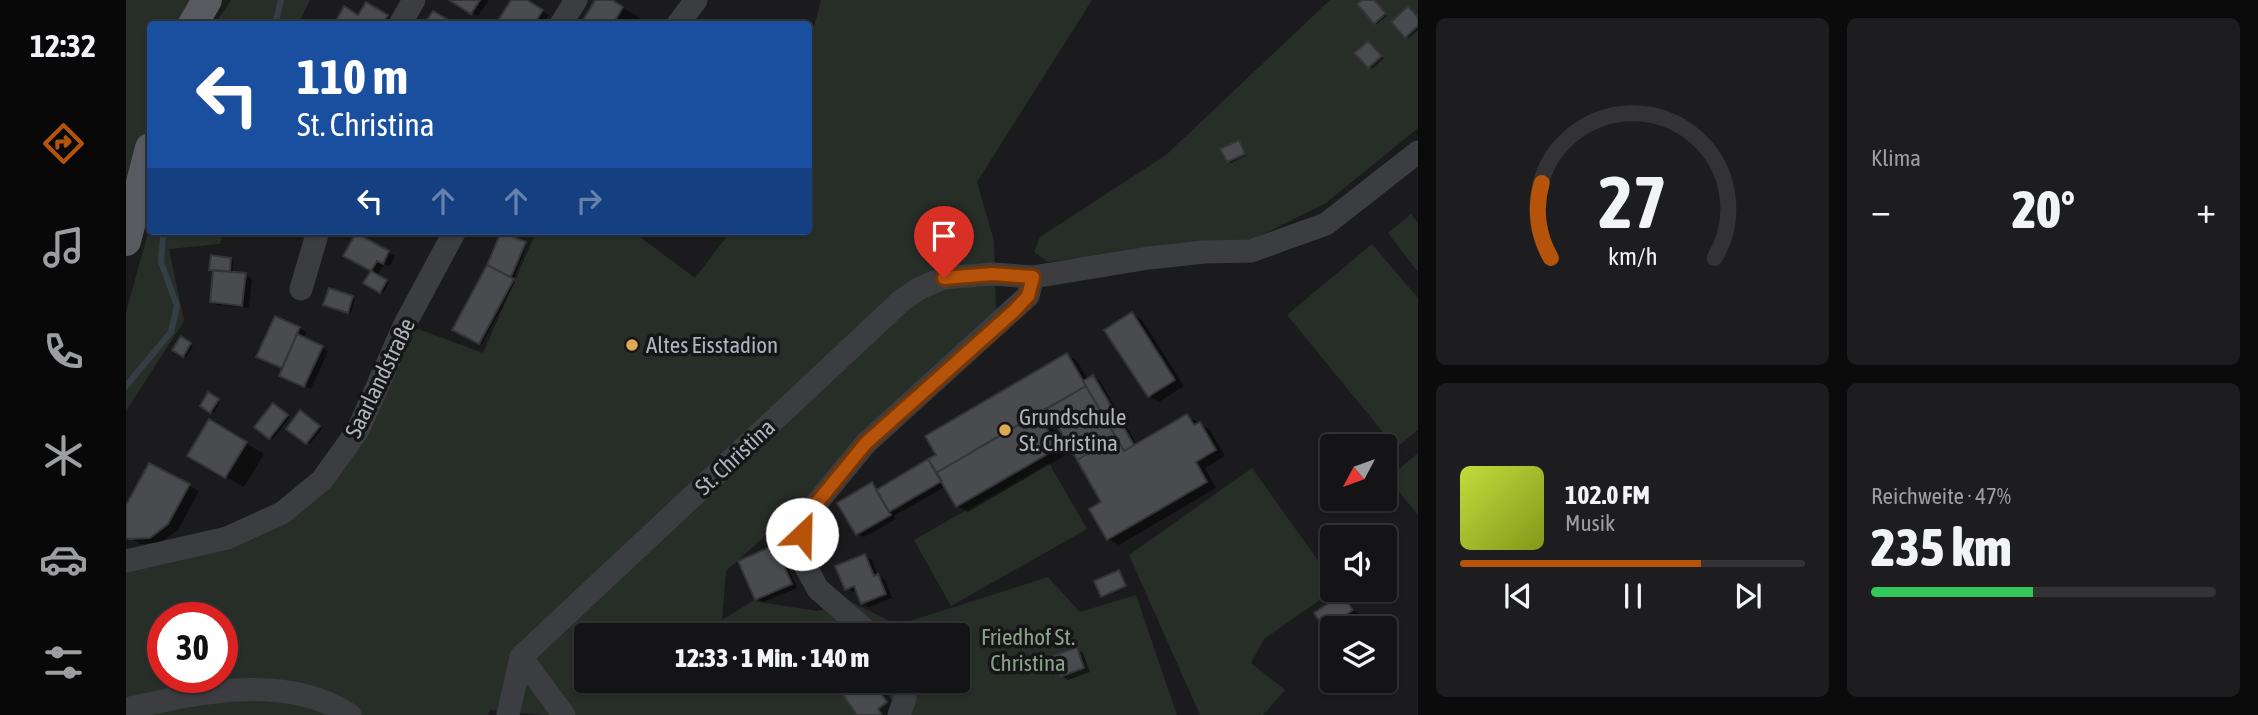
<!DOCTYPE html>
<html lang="de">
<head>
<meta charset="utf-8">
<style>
	:root { --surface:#141416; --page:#1d1d1f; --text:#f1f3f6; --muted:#9d9ea1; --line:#333335; --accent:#b45309 }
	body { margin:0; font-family:"Asap Condensed",sans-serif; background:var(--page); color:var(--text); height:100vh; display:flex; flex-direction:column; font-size:26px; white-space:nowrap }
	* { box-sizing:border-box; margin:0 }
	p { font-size:23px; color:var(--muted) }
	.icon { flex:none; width:38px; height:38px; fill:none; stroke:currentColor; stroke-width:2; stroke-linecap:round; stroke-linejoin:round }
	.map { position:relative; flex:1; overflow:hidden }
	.side { display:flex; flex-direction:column; gap:18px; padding:18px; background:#0b0b0c; width:840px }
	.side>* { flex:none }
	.banner { position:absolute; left:21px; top:21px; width:665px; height:214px; border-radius:7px; box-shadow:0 2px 5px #0004,0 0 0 2px var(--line); background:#1a4fa0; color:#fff; overflow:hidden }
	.needle { width:46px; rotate:229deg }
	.buttons { position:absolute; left:1194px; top:434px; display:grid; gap:14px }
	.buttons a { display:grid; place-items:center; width:77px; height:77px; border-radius:7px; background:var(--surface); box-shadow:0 2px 5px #0004,0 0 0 2px var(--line); font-size:35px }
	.speed { position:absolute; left:21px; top:602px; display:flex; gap:14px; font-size:35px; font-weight:700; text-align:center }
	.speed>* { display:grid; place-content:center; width:91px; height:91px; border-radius:50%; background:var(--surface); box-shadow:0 2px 5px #0004,0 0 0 2px var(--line); line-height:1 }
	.speed .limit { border:10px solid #d22; background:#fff; color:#111 }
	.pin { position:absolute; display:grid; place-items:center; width:60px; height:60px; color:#fff; margin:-72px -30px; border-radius:50% 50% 50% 0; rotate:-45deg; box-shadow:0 0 7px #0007 }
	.pin .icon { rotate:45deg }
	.me { position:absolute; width:77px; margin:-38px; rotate:24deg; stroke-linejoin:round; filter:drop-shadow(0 0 5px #0008) }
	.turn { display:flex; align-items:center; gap:24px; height:147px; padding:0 35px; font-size:32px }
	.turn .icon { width:91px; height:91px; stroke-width:2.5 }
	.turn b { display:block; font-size:49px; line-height:60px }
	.lanes { display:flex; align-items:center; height:66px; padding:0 35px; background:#0003; justify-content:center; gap:35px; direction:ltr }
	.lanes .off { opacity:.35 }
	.big { font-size:52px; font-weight:800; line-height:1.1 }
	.side .tile { flex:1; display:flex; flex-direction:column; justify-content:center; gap:10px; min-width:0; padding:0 24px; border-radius:10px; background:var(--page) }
	.side .dial { align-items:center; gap:0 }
	.dial svg { height:182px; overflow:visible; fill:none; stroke:var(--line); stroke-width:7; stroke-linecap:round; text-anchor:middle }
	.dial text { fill:var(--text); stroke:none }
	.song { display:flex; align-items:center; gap:21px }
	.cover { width:84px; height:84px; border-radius:10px; background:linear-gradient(135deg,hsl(70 70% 55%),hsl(70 70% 35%)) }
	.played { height:7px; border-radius:4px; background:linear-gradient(90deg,var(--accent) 70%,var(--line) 70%) }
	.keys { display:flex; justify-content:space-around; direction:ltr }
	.heat { display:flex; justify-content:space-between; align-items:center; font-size:38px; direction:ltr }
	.charge { height:10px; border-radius:5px; background:linear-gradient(90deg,#34c759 47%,var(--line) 0) }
	.side .tiles { flex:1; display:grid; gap:18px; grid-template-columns:repeat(2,1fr) }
	.trip { position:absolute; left:448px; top:623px; width:396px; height:70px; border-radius:7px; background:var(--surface); box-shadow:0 2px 5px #0004,0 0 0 2px var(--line); font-weight:800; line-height:70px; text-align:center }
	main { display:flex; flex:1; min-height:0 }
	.tab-bar { display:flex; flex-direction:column; width:126px; justify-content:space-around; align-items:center; background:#080809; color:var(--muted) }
	.tab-bar .icon { width:49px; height:49px }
	.tab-bar .current { color:var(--accent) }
	.tab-bar b { font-size:32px; color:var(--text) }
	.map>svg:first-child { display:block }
	.green { fill:#272e28; fill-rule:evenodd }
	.shadow { fill:#0007 }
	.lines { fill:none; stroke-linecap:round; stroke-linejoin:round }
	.stream { stroke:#363e45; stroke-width:6 }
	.building { fill:#4a4b4f; stroke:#353538; stroke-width:2 }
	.minor { stroke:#3c3d41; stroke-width:23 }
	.major { stroke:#595a60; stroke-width:30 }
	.route-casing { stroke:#753606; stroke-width:18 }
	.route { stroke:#b45309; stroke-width:12 }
	.poi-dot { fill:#dfa951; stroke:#161618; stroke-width:2.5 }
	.labels { text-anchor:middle; stroke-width:7; stroke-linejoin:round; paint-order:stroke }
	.poi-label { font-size:23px; fill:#afb3bb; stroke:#161618; text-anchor:start }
	.street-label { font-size:23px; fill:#afb3bb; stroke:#161618 }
	.park-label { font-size:23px; fill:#88a389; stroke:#161618 }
</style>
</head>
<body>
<main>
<nav class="tab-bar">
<b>12:32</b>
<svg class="icon current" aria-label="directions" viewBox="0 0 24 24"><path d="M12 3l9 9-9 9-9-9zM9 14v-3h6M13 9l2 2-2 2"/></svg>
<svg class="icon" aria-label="music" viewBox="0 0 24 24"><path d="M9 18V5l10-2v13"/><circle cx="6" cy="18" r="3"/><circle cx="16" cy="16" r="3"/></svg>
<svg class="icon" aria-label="phone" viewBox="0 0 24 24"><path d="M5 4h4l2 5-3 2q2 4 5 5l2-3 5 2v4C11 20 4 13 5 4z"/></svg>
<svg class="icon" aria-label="climate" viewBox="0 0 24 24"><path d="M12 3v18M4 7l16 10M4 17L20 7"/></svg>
<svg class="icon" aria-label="car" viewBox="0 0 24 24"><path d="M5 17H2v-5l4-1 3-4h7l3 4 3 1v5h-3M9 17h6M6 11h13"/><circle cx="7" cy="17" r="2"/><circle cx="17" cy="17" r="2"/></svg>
<svg class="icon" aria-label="filters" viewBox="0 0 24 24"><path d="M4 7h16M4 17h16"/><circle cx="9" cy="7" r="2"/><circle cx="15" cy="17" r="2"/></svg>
</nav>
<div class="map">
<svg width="1292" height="715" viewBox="0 0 1292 715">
	<rect width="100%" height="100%" fill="#1b1b1d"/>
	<path class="green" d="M0,0H81L67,24H24V148L0,241Z
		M105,0H184L172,24H89Z
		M695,0H966L851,182L868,241L870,310L693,488L600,571L596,620L627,601L692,611L723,601L772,625L922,577L954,612L1010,595L1051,715H416L364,710L362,715H0V561L101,538L196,480L279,324L357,353L408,237L392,231H506L569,278L605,231H682V51ZM37,618H96V677H37ZM460,635H831V681H460Z
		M1204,0H1292V128L1200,203L1119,243L1083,242L922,262L908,252L914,237L1040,155Z
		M1285,214L1292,223V272L1262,233Z
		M24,226V231H98L94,244L43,249L58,321L0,411V312Z
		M1246,244L1292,298V430L1270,448L1161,315Z
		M1292,453V515L1262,478Z
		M923,463L961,529L825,606L788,540Z
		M1126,468L1206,580V590H1208L1138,639L1125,663L1159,690L1137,715H1074L1003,555Z"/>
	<path class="shadow" d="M326,0H363L352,16Z
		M387,0H398L423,15L417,24H380L374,21Z
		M471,0H482L515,18L511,24H457Z
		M1238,0H1248L1261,16L1251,24L1249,23Z
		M240,4L267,20L265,24H224L213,19L233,17Z
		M1292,17V30L1283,38L1280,36Z
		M1243,43L1258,58L1246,69L1231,53Z
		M1113,142L1121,155L1105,163L1102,161Z
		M138,231H174V236Z
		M278,231H289L287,236Z
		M376,234L401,245L387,280L389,282L356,344L329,329L363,266Z
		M230,236L269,256L264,266L258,264L251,276L263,283L257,293L239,283L248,270L220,255Z
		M104,259L107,261L106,274L119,275L126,279L123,308L92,305L85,301L87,271L85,269Z
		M226,298L229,299L225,313L202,306Z
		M1006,314L1016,320L1058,386L1033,402L1023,396Z
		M173,328L180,332L177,339L202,351L185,389L162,379L158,368L139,360Z
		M55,339L67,346L60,357L49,349Z
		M941,355L951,361L962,380L967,377L974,381L1011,445L1061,416L1084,430L1099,456L1079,468L1090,488L993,545L982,539L977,502L931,422L925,426L941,454L842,512L832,506L820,486L768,516L770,519L738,537L731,534L746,484L753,490L812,456Z
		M83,395L94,402L88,413L76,406Z
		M150,407L164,417L147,439L144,437Z
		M177,414L196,429L184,444L163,428Z
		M83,421L138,454L118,487L64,455Z
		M24,465L73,491L52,530L34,543L15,544L0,536V508Z
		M649,547L655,551L671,588L637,602L630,599Z
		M739,556L746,560L752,576L759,580L766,598L743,607L737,603L732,590L727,592L720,588Z
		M993,572L1001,587L979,597L976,596Z
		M1216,597L1222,600L1232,615L1212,628H1206V632L1200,628Z
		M950,649L957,653L964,672L942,680L936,676Z
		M709,681H752L773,710L766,715H733Z"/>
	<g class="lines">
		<path class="stream" d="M149,24L155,0
			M0,386L45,332L51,306L35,262L37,237L41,231"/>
	</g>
	<path class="building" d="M323,0H354L345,14Z
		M385,0H401L417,10L408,24H377L372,21Z
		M469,0H486L497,7L487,24H455Z
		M1236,0H1248L1260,13L1248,24L1231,4Z
		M240,2L262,15L256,24H220L211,19L218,6L232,15Z
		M1282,6L1292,17V26L1279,38L1265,22Z
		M307,11L329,24H298Z
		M1242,41L1256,56L1242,68L1228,53Z
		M1113,140L1119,154L1101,162L1094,149Z
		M375,232L400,242L385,277L361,265Z
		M230,233L263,251L257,264L251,261L245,271L217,256Z
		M85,255L105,258L104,272L83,270Z
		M361,265L388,279L353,344L326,330Z
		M87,270L120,273L116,306L84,302Z
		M245,271L261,280L254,293L237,283Z
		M203,288L227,296L222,313L197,305Z
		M1006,312L1049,380L1022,397L978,330Z
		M149,316L174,327L156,368L130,357Z
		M171,334L197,346L178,387L153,376Z
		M55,336L65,343L57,357L46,350Z
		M941,353L960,386L810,473L802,459L810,455L799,436Z
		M967,375L1008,445L998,451L957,381Z
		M960,386L990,437L951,460L921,408Z
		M82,392L93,399L84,413L74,406Z
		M147,403L162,415L143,439L128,427Z
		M921,408L924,415L916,420L932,448L830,507L810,473Z
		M174,410L194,426L180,444L160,429Z
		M1061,414L1068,425L1074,422L1090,450L1070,462L1081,482L981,540L963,509L975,502L951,460L990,437L998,451Z
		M83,419L121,442L99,478L61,456Z
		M802,459L816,481L763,512L750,490Z
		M23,463L64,484L42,524L24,538L3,539L0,538V505Z
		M746,482L765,515L730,535L711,503Z
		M649,545L666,584L629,600L612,561Z
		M739,554L748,576L752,574L760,594L735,604L728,586L719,590L709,566Z
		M993,570L1000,586L975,597L968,581Z
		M1216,594L1227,610L1199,629L1188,613Z
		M698,629L711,632L713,635H691Z
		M951,647L958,668L934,677L926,656Z
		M707,681H746L761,702L752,709L756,715H731Z"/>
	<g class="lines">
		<path class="minor" d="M274,24L288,0
			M435,24L450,0
			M552,24L570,0
			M175,289L192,231
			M0,561L101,538L156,513L196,480L232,430L279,324L329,231
			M745,635L692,589L672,553L680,516L740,443L902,296L907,277
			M395,657L775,301L794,288L818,278L866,274L907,277L1023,258L1078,252L1125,251L1200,224L1292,152
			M395,657L438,715
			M0,709C71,693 159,672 224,715
			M382,715L395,657
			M773,715L779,698L778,681"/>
		<path class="major" d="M67,24L81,0
			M0,241L24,148"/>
	</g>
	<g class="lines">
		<defs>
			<path id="route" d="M676,534L680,516L740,443L888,311L902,296L907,277L866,274L818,278"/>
		</defs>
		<use href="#route" class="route-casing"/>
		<use href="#route" class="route"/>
	</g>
	<g class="poi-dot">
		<circle cx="506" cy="345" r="7"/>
		<circle cx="879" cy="430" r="7"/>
	</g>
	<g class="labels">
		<g class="poi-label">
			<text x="520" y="353">Altes Eisstadion</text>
			<text x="893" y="425">Grundschule<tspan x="893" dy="26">St. Christina</tspan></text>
		</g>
		<g class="street-label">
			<text transform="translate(254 378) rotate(-64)" y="8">Saarlandstraße</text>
			<text transform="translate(609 457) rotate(-43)" y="8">St. Christina</text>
		</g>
		<g class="park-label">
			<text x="902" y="645">Friedhof St.<tspan x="902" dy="26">Christina</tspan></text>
		</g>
	</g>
</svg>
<div class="buttons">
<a><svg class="needle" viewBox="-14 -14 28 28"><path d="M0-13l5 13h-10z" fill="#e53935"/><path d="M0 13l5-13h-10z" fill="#9d9ea1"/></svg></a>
<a><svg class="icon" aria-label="sound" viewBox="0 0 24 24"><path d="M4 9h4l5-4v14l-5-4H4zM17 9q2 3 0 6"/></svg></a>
<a><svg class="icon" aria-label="layers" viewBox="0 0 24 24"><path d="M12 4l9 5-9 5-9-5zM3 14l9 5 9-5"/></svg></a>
</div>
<div class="speed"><div class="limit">30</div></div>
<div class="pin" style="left:818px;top:278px;background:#d93025"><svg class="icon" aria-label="arrive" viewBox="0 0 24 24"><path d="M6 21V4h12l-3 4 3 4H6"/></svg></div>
<svg class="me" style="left:676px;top:534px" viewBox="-20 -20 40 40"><circle r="19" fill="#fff"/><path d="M0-13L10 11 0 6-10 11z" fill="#b45309"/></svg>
<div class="trip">12:33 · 1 Min. · 140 m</div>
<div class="banner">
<div class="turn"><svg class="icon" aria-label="left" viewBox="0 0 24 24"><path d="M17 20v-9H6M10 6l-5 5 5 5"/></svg><div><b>110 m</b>St. Christina</div></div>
<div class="lanes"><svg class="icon" aria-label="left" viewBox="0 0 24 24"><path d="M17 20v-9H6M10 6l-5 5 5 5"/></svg><svg class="icon off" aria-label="ahead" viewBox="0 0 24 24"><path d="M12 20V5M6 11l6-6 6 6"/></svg><svg class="icon off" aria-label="ahead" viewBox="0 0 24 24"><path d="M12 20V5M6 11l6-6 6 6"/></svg><svg class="icon off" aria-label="right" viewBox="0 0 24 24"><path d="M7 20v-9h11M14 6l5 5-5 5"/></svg></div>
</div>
</div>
<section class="side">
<div class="tiles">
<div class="tile dial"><svg viewBox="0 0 100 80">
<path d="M14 69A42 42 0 1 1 86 69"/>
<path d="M14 69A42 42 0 0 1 10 36" stroke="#b45309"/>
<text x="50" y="56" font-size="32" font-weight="700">27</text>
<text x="50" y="72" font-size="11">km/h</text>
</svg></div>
<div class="tile"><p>Klima</p>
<div class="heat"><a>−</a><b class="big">20°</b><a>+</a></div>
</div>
<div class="tile">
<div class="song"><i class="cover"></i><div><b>102.0 FM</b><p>Musik</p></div></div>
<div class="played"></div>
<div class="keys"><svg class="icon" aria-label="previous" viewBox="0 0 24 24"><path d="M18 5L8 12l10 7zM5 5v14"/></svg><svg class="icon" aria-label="pause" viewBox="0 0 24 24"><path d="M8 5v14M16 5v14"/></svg><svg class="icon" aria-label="next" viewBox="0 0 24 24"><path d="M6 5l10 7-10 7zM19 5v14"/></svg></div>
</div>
<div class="tile"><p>Reichweite · 47%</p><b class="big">235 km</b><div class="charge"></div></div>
</div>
</section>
</main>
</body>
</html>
